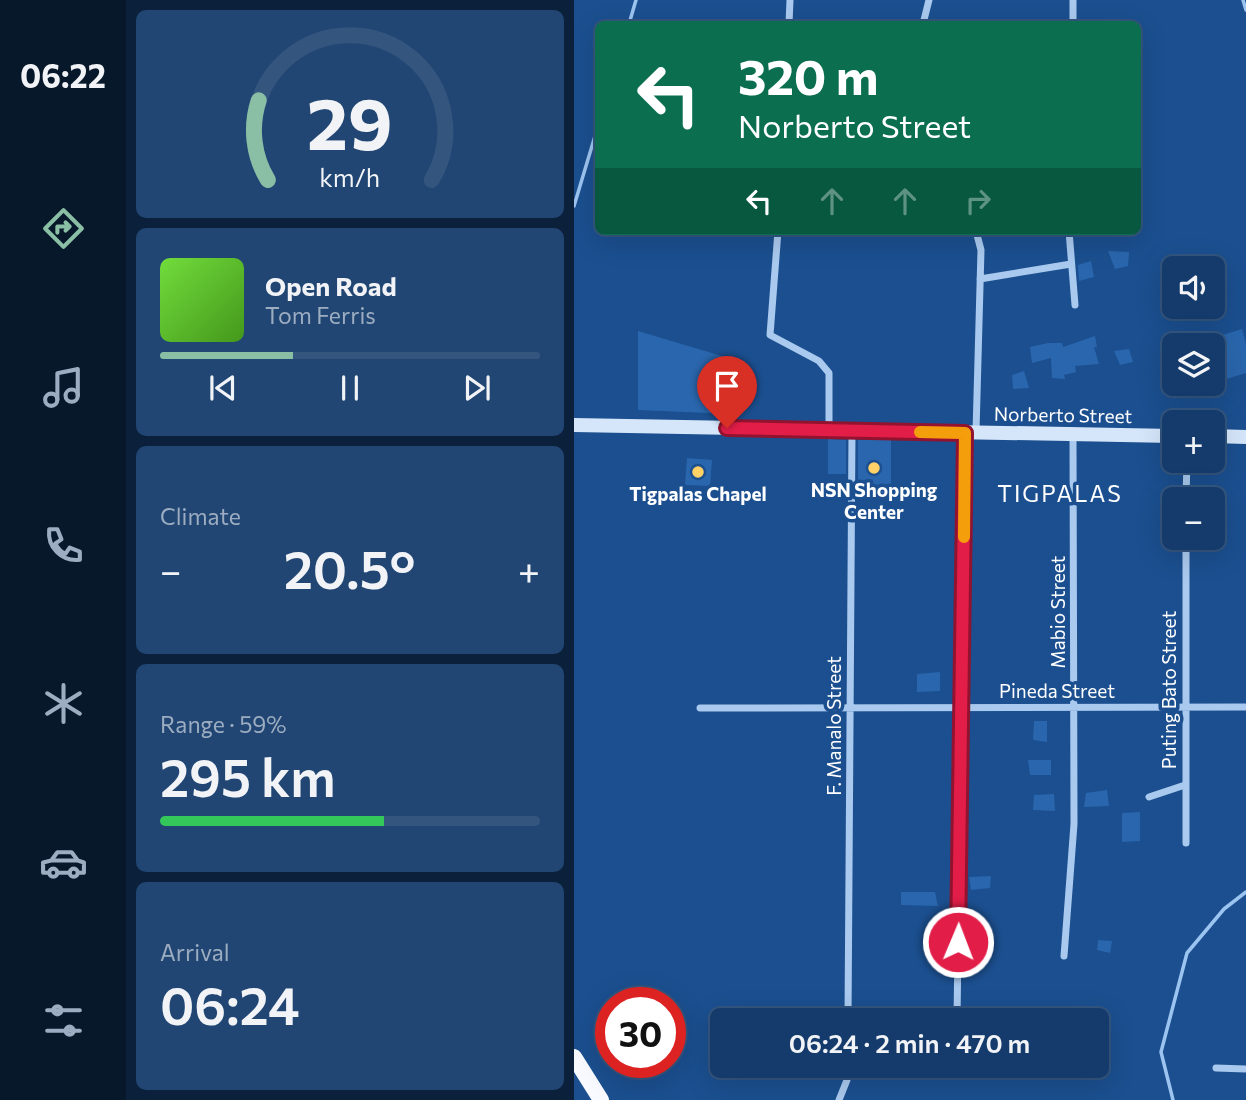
<!DOCTYPE html>
<html lang="en">
<head>
<meta charset="utf-8">
<style>
	:root { --surface:#143b6b; --page:#214673; --text:#f1f3f6; --muted:#9dadc1; --line:#33557e; --accent:#8abfa5 }
	body { margin:0; font-family:Commissioner,sans-serif; background:var(--page); color:var(--text); height:100vh; display:flex; flex-direction:column; font-size:26px; white-space:nowrap }
	* { box-sizing:border-box; margin:0 }
	p { font-size:23px; color:var(--muted) }
	.icon { flex:none; width:38px; height:38px; fill:none; stroke:currentColor; stroke-width:2; stroke-linecap:round; stroke-linejoin:round }
	.map { position:relative; flex:1; overflow:hidden }
	.details { display:flex; flex-direction:column; gap:10px; padding:10px; background:#0b203b; width:448px }
	.details>* { flex:none }
	.hud { position:absolute; left:21px; top:21px; width:546px; height:214px; border-radius:10px; box-shadow:0 7px 28px #0002,0 0 0 2px var(--line); background:#0b6e4f; color:#fff; overflow:hidden }
	.controls { position:absolute; left:588px; top:256px; display:grid; gap:14px }
	.controls a { display:grid; place-items:center; width:63px; height:63px; border-radius:10px; background:var(--surface); box-shadow:0 7px 28px #0002,0 0 0 2px var(--line); font-size:35px }
	.speed { position:absolute; left:21px; top:987px; display:flex; gap:14px; font-size:35px; font-weight:700; text-align:center }
	.speed>* { display:grid; place-content:center; width:91px; height:91px; border-radius:50%; background:var(--surface); box-shadow:0 7px 28px #0002,0 0 0 2px var(--line); line-height:1 }
	.speed .limit { border:10px solid #d22; background:#fff; color:#111 }
	.pin { position:absolute; display:grid; place-items:center; width:60px; height:60px; color:#fff; margin:-72px -30px; border-radius:50% 50% 50% 0; rotate:-45deg; box-shadow:0 0 7px #0007 }
	.pin .icon { rotate:45deg }
	.me { position:absolute; width:77px; margin:-38px; rotate:1deg; stroke-linejoin:round; filter:drop-shadow(0 0 5px #0008) }
	.turn { display:flex; align-items:center; gap:24px; height:147px; padding:0 28px; font-size:32px }
	.turn .icon { width:91px; height:91px; stroke-width:2.5 }
	.turn b { display:block; font-size:49px; line-height:60px }
	.lanes { display:flex; align-items:center; height:66px; padding:0 28px; background:#0003; justify-content:center; gap:35px; direction:ltr }
	.lanes .off { opacity:.35 }
	.big { font-size:52px; font-weight:600; line-height:1.1 }
	.details .widget { flex:1; display:flex; flex-direction:column; justify-content:center; gap:10px; min-width:0; padding:0 24px; border-radius:10px; background:var(--page) }
	.details .dial { align-items:center; gap:0 }
	.dial svg { height:182px; overflow:visible; fill:none; stroke:var(--line); stroke-width:7; stroke-linecap:round; text-anchor:middle }
	.dial text { fill:var(--text); stroke:none }
	.song { display:flex; align-items:center; gap:21px }
	.cover { width:84px; height:84px; border-radius:10px; background:linear-gradient(135deg,hsl(100 70% 55%),hsl(100 70% 35%)) }
	.played { height:7px; border-radius:4px; background:linear-gradient(90deg,var(--accent) 35%,var(--line) 35%) }
	.keys { display:flex; justify-content:space-around; direction:ltr }
	.heat { display:flex; justify-content:space-between; align-items:center; font-size:38px; direction:ltr }
	.charge { height:10px; border-radius:5px; background:linear-gradient(90deg,#34c759 59%,var(--line) 0) }
	.trip { position:absolute; left:136px; top:1008px; width:399px; height:70px; border-radius:10px; background:var(--surface); box-shadow:0 7px 28px #0002,0 0 0 2px var(--line); font-weight:600; line-height:70px; text-align:center }
	main { display:flex; flex:1; min-height:0 }
	.dock { display:flex; flex-direction:column; width:126px; justify-content:space-around; align-items:center; background:#08182b; color:var(--muted) }
	.dock .icon { width:49px; height:49px }
	.dock .on { color:var(--accent) }
	.dock b { font-size:32px; color:var(--text) }
	.map>svg:first-child { display:block }
	.lines { fill:none; stroke-linecap:round; stroke-linejoin:round }
	.stream { stroke:#9cc4f0; stroke-width:3.5 }
	.building { fill:#2a66ad }
	.minor { stroke:#a9c9ee; stroke-width:7 }
	.secondary { stroke:#d6e6fa; stroke-width:14 }
	.trunk { stroke:#f8faff; stroke-width:16 }
	.route-casing { stroke:#92132f; stroke-width:18 }
	.route { stroke:#e11d48; stroke-width:12 }
	.slow { stroke:#f59e0b; stroke-width:12 }
	.poi-dot { fill:#ffd166; stroke:#1b4f8f; stroke-width:2.5 }
	.labels { text-anchor:middle; stroke-width:7; stroke-linejoin:round; paint-order:stroke }
	.street-label { font-size:19px; fill:#fff; stroke:#1b4f8f }
	.poi-label { font-size:19px; font-weight:bold; fill:#fff; stroke:#1b4f8f }
	.quarter-label { font-size:23px; letter-spacing:2px; fill:#fff; stroke:#1b4f8f }
</style>
</head>
<body>
<main>
<nav class="dock">
<b>06:22</b>
<svg class="icon on" aria-label="directions" viewBox="0 0 24 24"><path d="M12 3l9 9-9 9-9-9zM9 14v-3h6M13 9l2 2-2 2"/></svg>
<svg class="icon" aria-label="music" viewBox="0 0 24 24"><path d="M9 18V5l10-2v13"/><circle cx="6" cy="18" r="3"/><circle cx="16" cy="16" r="3"/></svg>
<svg class="icon" aria-label="phone" viewBox="0 0 24 24"><path d="M5 4h4l2 5-3 2q2 4 5 5l2-3 5 2v4C11 20 4 13 5 4z"/></svg>
<svg class="icon" aria-label="climate" viewBox="0 0 24 24"><path d="M12 3v18M4 7l16 10M4 17L20 7"/></svg>
<svg class="icon" aria-label="car" viewBox="0 0 24 24"><path d="M5 17H2v-5l4-1 3-4h7l3 4 3 1v5h-3M9 17h6M6 11h13"/><circle cx="7" cy="17" r="2"/><circle cx="17" cy="17" r="2"/></svg>
<svg class="icon" aria-label="filters" viewBox="0 0 24 24"><path d="M4 7h16M4 17h16"/><circle cx="9" cy="7" r="2"/><circle cx="15" cy="17" r="2"/></svg>
</nav>
<section class="details">
<div class="widget dial"><svg viewBox="0 0 100 80">
<path d="M14 69A42 42 0 1 1 86 69"/>
<path d="M14 69A42 42 0 0 1 10 34" stroke="#8abfa5"/>
<text x="50" y="56" font-size="32" font-weight="700">29</text>
<text x="50" y="72" font-size="11">km/h</text>
</svg></div>
<div class="widget">
<div class="song"><i class="cover"></i><div><b>Open Road</b><p>Tom Ferris</p></div></div>
<div class="played"></div>
<div class="keys"><svg class="icon" aria-label="previous" viewBox="0 0 24 24"><path d="M18 5L8 12l10 7zM5 5v14"/></svg><svg class="icon" aria-label="pause" viewBox="0 0 24 24"><path d="M8 5v14M16 5v14"/></svg><svg class="icon" aria-label="next" viewBox="0 0 24 24"><path d="M6 5l10 7-10 7zM19 5v14"/></svg></div>
</div>
<div class="widget"><p>Climate</p>
<div class="heat"><a>−</a><b class="big">20.5°</b><a>+</a></div>
</div>
<div class="widget"><p>Range · 59%</p><b class="big">295 km</b><div class="charge"></div></div>
<div class="widget"><p>Arrival</p><b class="big">06:24</b></div>
</section>
<div class="map">
<svg width="672" height="1100" viewBox="0 0 672 1100">
	<rect width="100%" height="100%" fill="#1b4f8f"/>
	<g class="lines">
		<path class="stream" d="M669,0L672,10
			M55,24L62,0
			M0,206L24,126
			M599,1100L587,1052L613,953L650,909L672,892"/>
	</g>
	<path class="building" d="M534,251L555,252L554,266L541,269Z
		M517,261L520,277L505,281L504,265Z
		M668,329L672,344V373L639,383V338Z
		M64,331L158,359V414L64,410Z
		M521,336L523,347H520L525,364L501,366L502,372L490,375L491,379L478,378L477,358L458,363L456,347L474,343H488L489,347Z
		M555,349L559,362L546,365L540,351Z
		M450,371L455,388L439,389L438,375Z
		M602,383H629V386L604,393Z
		M254,439L272,440V474H254Z
		M284,440H317V500L284,499Z
		M113,458L138,460L136,486L111,485Z
		M366,672V691L343,692V674Z
		M460,721H473V742L459,740Z
		M454,760H477V775H456Z
		M533,790L535,806L510,807L512,793Z
		M480,794L481,811L459,810L460,795Z
		M566,812V841L548,842V813Z
		M417,876L416,888L397,890L395,877Z
		M327,892H361L364,906L327,905Z
		M524,940L538,941L536,953L523,950Z"/>
	<g class="lines">
		<path class="minor" d="M215,24L216,0
			M349,24L355,0
			M499,24V0
			M204,231L196,335L245,361L255,373V429
			M495,231L501,305
			M406,279L497,264
			M402,432L407,250L402,231
			M612,499L613,460
			M126,708L672,707
			M575,797L611,785
			M612,843V537
			M490,956L500,824L499,435
			M274,1020L278,431
			M383,1020L391,433
			M642,1068L672,1069
			M265,1100L273,1080V1066"/>
		<path class="secondary" d="M0,425L600,436
			M639,436L672,437"/>
		<path class="trunk" d="M0,1057L27,1100"/>
	</g>
	<g class="lines">
		<defs>
			<path id="route" d="M153,428L391,433L384,942"/>
		</defs>
		<use href="#route" class="route-casing"/>
		<use href="#route" class="route"/>
		<path class="slow" d="M346,432L391,433L390,537"/>
	</g>
	<g class="poi-dot">
		<circle cx="300" cy="468" r="7"/>
		<circle cx="124" cy="472" r="7"/>
	</g>
	<g class="labels">
		<g class="street-label">
			<text transform="translate(489 415) rotate(1)" y="7">Norberto Street</text>
			<text transform="translate(484 612) rotate(-90)" y="7">Mabio Street</text>
			<text transform="translate(595 690) rotate(-90)" y="7">Puting Bato Street</text>
			<text x="483" y="698">Pineda Street</text>
			<text transform="translate(260 726) rotate(-90)" y="7">F. Manalo Street</text>
		</g>
		<g class="poi-label">
			<text x="300" y="497">NSN Shopping<tspan x="300" dy="22">Center</tspan></text>
			<text x="124" y="501">Tigpalas Chapel</text>
		</g>
		<g class="quarter-label">
			<text x="486" y="502">TIGPALAS</text>
		</g>
	</g>
</svg>
<div class="controls">
<a><svg class="icon" aria-label="sound" viewBox="0 0 24 24"><path d="M4 9h4l5-4v14l-5-4H4zM17 9q2 3 0 6"/></svg></a>
<a><svg class="icon" aria-label="layers" viewBox="0 0 24 24"><path d="M12 4l9 5-9 5-9-5zM3 14l9 5 9-5"/></svg></a>
<a>+</a>
<a>−</a>
</div>
<div class="speed"><div class="limit">30</div></div>
<div class="pin" style="left:153px;top:428px;background:#d93025"><svg class="icon" aria-label="arrive" viewBox="0 0 24 24"><path d="M6 21V4h12l-3 4 3 4H6"/></svg></div>
<svg class="me" style="left:384px;top:942px" viewBox="-20 -20 40 40"><circle r="17" fill="#e11d48" stroke="#fff" stroke-width="3"/><path d="M0-11L8 9 0 5-8 9z" fill="#fff"/></svg>
<div class="trip">06:24 · 2 min · 470 m</div>
<div class="hud">
<div class="turn"><svg class="icon" aria-label="left" viewBox="0 0 24 24"><path d="M17 20v-9H6M10 6l-5 5 5 5"/></svg><div><b>320 m</b>Norberto Street</div></div>
<div class="lanes"><svg class="icon" aria-label="left" viewBox="0 0 24 24"><path d="M17 20v-9H6M10 6l-5 5 5 5"/></svg><svg class="icon off" aria-label="ahead" viewBox="0 0 24 24"><path d="M12 20V5M6 11l6-6 6 6"/></svg><svg class="icon off" aria-label="ahead" viewBox="0 0 24 24"><path d="M12 20V5M6 11l6-6 6 6"/></svg><svg class="icon off" aria-label="right" viewBox="0 0 24 24"><path d="M7 20v-9h11M14 6l5 5-5 5"/></svg></div>
</div>
</div>
</main>
</body>
</html>
